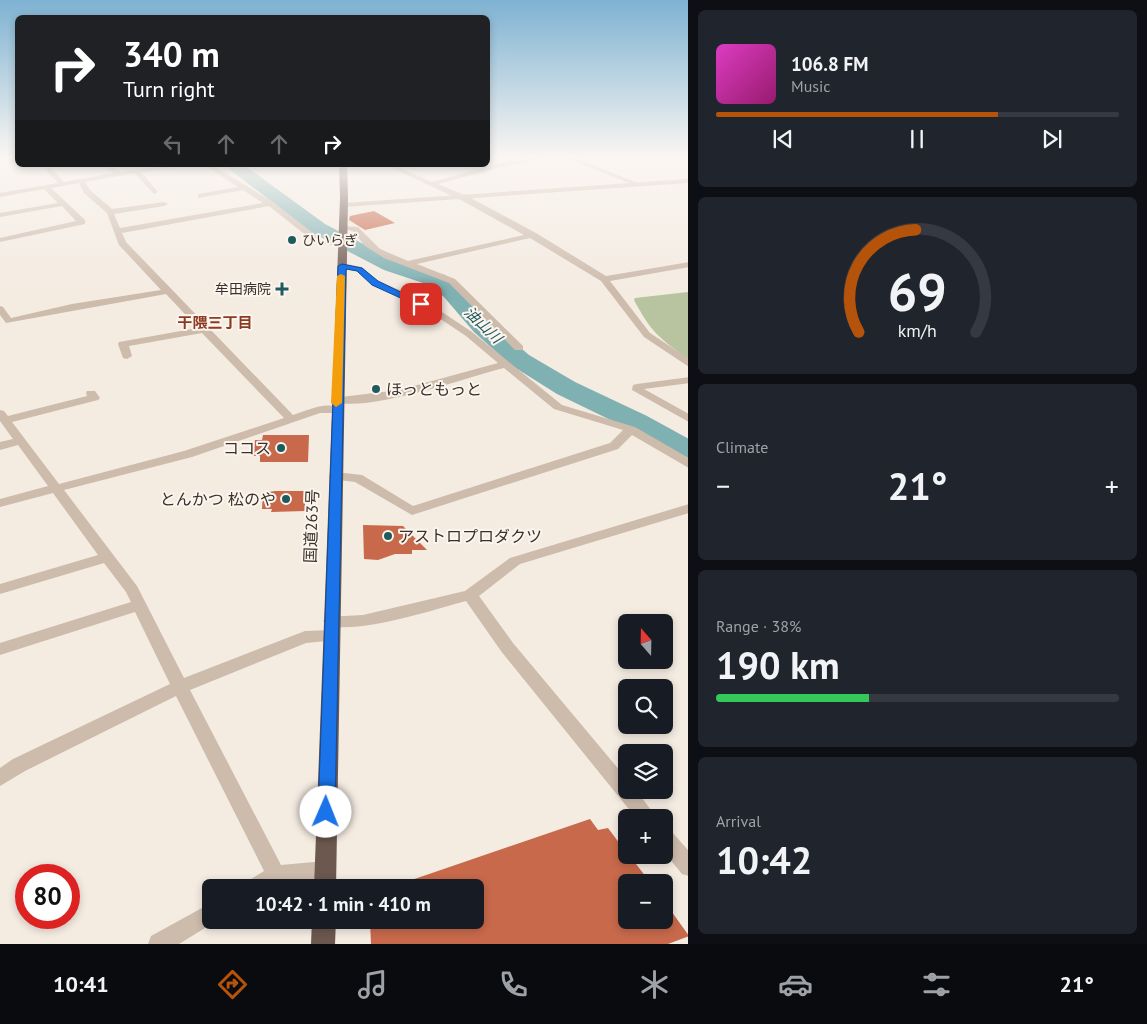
<!DOCTYPE html>
<html lang="en">
<head>
<meta charset="utf-8">
<style>
	:root { --surface:#171b24; --page:#20242c; --text:#f1f3f6; --muted:#9ea1a6; --line:#363941; --accent:#b45309 }
	body { margin:0; font-family:"PT Sans","Noto Sans JP",sans-serif; background:var(--page); color:var(--text); height:100vh; display:flex; flex-direction:column; font-size:19px; white-space:nowrap }
	* { box-sizing:border-box; margin:0 }
	p { font-size:16px; color:var(--muted) }
	.icon { flex:none; width:28px; height:28px; fill:none; stroke:currentColor; stroke-width:2; stroke-linecap:round; stroke-linejoin:round }
	.map { position:relative; flex:1; overflow:hidden }
	.side { display:flex; flex-direction:column; gap:10px; padding:10px; background:#0d0f14; width:459px }
	.side>* { flex:none }
	.guide { position:absolute; left:15px; top:15px; width:475px; height:152px; border-radius:8px; box-shadow:0 2px 8px #0003; background:#202124; color:#fff; overflow:hidden }
	.needle { width:32px; rotate:340deg }
	.fabs { position:absolute; left:618px; top:614px; display:grid; gap:10px }
	.fabs a { display:grid; place-items:center; width:55px; height:55px; border-radius:8px; background:var(--surface); box-shadow:0 2px 8px #0003; font-size:25px }
	.speed { position:absolute; left:15px; top:864px; display:flex; gap:10px; font-size:25px; font-weight:700; text-align:center }
	.speed>* { display:grid; place-content:center; width:65px; height:65px; border-radius:50%; background:var(--surface); box-shadow:0 2px 8px #0003; line-height:1 }
	.speed .limit { border:8px solid #d22; background:#fff; color:#111 }
	.pin { position:absolute; display:grid; place-items:center; width:42px; height:42px; color:#fff; margin:-21px; border-radius:10px; box-shadow:0 2px 8px #0006 }
	.me { position:absolute; width:55px; margin:-28px; rotate:1deg; stroke-linejoin:round; filter:drop-shadow(0 0 4px #0008) }
	.turn { display:flex; align-items:center; gap:18px; height:105px; padding:0 25px; font-size:22px }
	.turn .icon { width:65px; height:65px; stroke-width:2.5 }
	.turn b { display:block; font-size:35px; line-height:42px }
	.lanes { display:flex; align-items:center; height:48px; padding:0 25px; background:#0003; justify-content:center; gap:25px; direction:ltr }
	.lanes .off { opacity:.35 }
	.big { font-size:38px; font-weight:700; line-height:1.1 }
	.side .widget { flex:1; display:flex; flex-direction:column; justify-content:center; gap:8px; min-width:0; padding:0 18px; border-radius:8px; background:var(--page) }
	.side .dial { align-items:center; gap:0 }
	.dial svg { height:130px; overflow:visible; fill:none; stroke:var(--line); stroke-width:7; stroke-linecap:round; text-anchor:middle }
	.dial text { fill:var(--text); stroke:none }
	.song { display:flex; align-items:center; gap:15px }
	.cover { width:60px; height:60px; border-radius:8px; background:linear-gradient(135deg,hsl(310 70% 55%),hsl(320 70% 35%)) }
	.played { height:5px; border-radius:2px; background:linear-gradient(90deg,var(--accent) 70%,var(--line) 70%) }
	.keys { display:flex; justify-content:space-around; direction:ltr }
	.heat { display:flex; justify-content:space-between; align-items:center; font-size:28px; direction:ltr }
	.charge { height:8px; border-radius:4px; background:linear-gradient(90deg,#34c759 38%,var(--line) 0) }
	.trip { position:absolute; left:202px; top:879px; width:282px; height:50px; border-radius:8px; background:var(--surface); box-shadow:0 2px 8px #0003; font-weight:700; line-height:50px; text-align:center }
	.tabs { display:flex; height:80px; justify-content:space-around; align-items:center; background:#090b0e; color:var(--muted) }
	.tabs .icon { width:35px; height:35px }
	.tabs .on { color:var(--accent) }
	.tabs b { font-size:22px; color:var(--text) }
	main { display:flex; flex:1; min-height:0 }
	.map>svg:first-child { display:block }
	.green { fill:#b8c4a0 }
	.lines { fill:none; stroke-linecap:round; stroke-linejoin:round }
	.river { fill:#7fb0b2; fill-rule:evenodd }
	.building { fill:#c8694b }
	.minor { fill:#cdbbac; fill-rule:evenodd }
	.tertiary { fill:#cdbbac; fill-rule:evenodd }
	.trunk { fill:#6c584f; fill-rule:evenodd }
	.route { fill:#1a73e8; stroke:#114b97 }
	.slow { fill:#f59e0b }
	.poi-dot { fill:#1f5a5e; stroke:#fbf5ee; stroke-width:2 }
	.labels { text-anchor:middle; stroke-width:4; stroke-linejoin:round; paint-order:stroke }
	.far-poi-label { font-size:14px; fill:#3b302b; stroke:#fbf5ee; text-anchor:start }
	.far-neighbourhood-label { font-size:15px; font-weight:bold; fill:#8c3b22; stroke:#fbf5ee }
	.far-water-label { font-size:15px; font-style:italic; fill:#1f5a5e; stroke:#fbf5ee }
	.poi-label { font-size:16px; fill:#3b302b; stroke:#fbf5ee; text-anchor:start }
	.street-label { font-size:16px; fill:#3b302b; stroke:#fbf5ee }
</style>
</head>
<body>
<main>
<div class="map">
<svg width="689" height="944" viewBox="0 0 689 944">
	<rect width="100%" height="100%" fill="#f4ebe1"/>
	<path class="green" d="M688,292V359C659,338 651,332 634,300L635,298Z"/>
	<g class="lines">
		<path class="river" d="M224,165H244L325,224L398,262L445,275L460,287L490,322L529,355L575,382L647,416L689,439V460L679,457L627,428L557,394L511,365L474,332L444,297L429,285L384,270L311,232Z"/>
	</g>
	<path class="building" d="M374,211L395,223L365,230L349,220L350,216Z
		M263,435H309L308,462H260V456H253L255,440H262Z
		M275,491H305V511L271,512L272,509H262L263,493Z
		M363,525L403,526L427,550H412V554H395L378,560L364,559Z
		M590,819L598,830L608,828L626,852V855H629L650,882H626V920H664V901L689,936L668,944H371L370,920H476V888H397V885Z"/>
	<g class="lines">
		<path class="minor" d="M534,158H547L497,168L438,184L467,196L536,233L606,276L689,262V267L610,281L650,333L689,359V367L644,337L601,281L530,238L417,264L455,279L523,346V350H515L449,283L384,258L365,246L353,231L339,228L343,226L358,227L380,249L408,261L524,235L461,200L385,165H394L432,182L496,164Z
			M566,158H574L643,185L637,186Z
			M41,165H48L64,182L113,173L103,165H110L120,172L171,165H192L141,172L158,192L154,194L134,173L85,182L90,190L112,209L164,202L168,204L164,206L114,214L120,228L263,203L243,190L198,198V194L238,187L204,165H212L273,202L322,240L343,241L347,243L343,245L317,244L269,206L122,233L126,242L293,415C306,411 330,399 342,410L336,413H320L192,457L64,490L137,586L184,678L305,631L331,630L337,632L339,636L337,640L306,643L190,690L281,865L325,861L332,864L335,871L332,878L325,881L279,885L274,888H245L248,881L264,871L176,696L25,771L0,786V768L13,759L170,684L135,612L0,655V643L131,602L126,592L104,563L0,594V584L98,555L53,493L0,507V499L48,486L18,445L0,450V442L13,439L0,421V410L4,411L8,416L87,396L86,393L87,391H95L100,398L98,400L12,422L59,484L184,451L284,418L202,333L129,346L132,356L127,359L123,358L118,344L119,342L198,328L166,294L6,323L0,315V306L3,307L11,318L72,304L161,290L119,245L107,213L84,193L79,183L51,188L85,220V224L0,242V238L76,221L62,206L0,217V213L58,203L44,189L0,197V193L58,183Z
			M342,263L362,267L378,281L412,295L436,308L472,332L562,405L635,427L689,458V468L632,435L618,449L412,515L355,482L331,479L329,476L335,472L362,475L413,506L610,443L623,430L554,409L504,368C464,378 371,412 333,402L331,400L333,398L399,390L498,363L466,336L430,312L406,299L372,285L356,271L339,268L338,266Z
			M689,377V383L644,389L689,414V422L632,390L633,385L637,384Z
			M689,504V513L520,564L479,596L513,643L626,778V790H636L657,818H636L501,651L466,601C432,610 357,635 326,625L323,621L326,617L363,615L465,591L510,558Z
			M664,828L671,831L689,851V876L682,874L664,852Z
			M211,903V920H218L179,944H148L151,936Z"/>
		<path class="tertiary" d="M689,179V183L344,207L340,205L344,203Z"/>
		<path class="trunk" d="M339,165H347L348,198L336,888H314L340,198Z
			M312,920H336L335,944H311Z"/>
	</g>
	<linearGradient id="sky" x2="0" y2="1"><stop stop-color="#7eb2d2"/><stop offset="0.54" stop-color="#faf6f2"/><stop offset="1" stop-color="#faf6f2" stop-opacity="0"/></linearGradient>
	<rect width="689" height="290" fill="url(#sky)"/>
	<path class="route" d="M342,264L362,268L378,281L425,304L418,306L372,285L357,271L346,269L335,812L332,818L326,820L320,818L318,812L338,266Z"/>
	<path class="slow" d="M341,274L345,276L342,403L336,407L331,403L337,276Z"/>
	<g class="poi-dot">
		<circle cx="292" cy="240" r="5"/>
		<path d="M279.5 281.5h5v5h5v5h-5v5h-5v-5h-5v-5h5z"/>
		<circle cx="376" cy="389" r="5"/>
		<circle cx="281" cy="448" r="5"/>
		<circle cx="286" cy="499" r="5"/>
		<circle cx="388" cy="536" r="5"/>
	</g>
	<g class="labels">
		<g class="far-poi-label">
			<text x="302" y="245">ひいらぎ</text>
			<text x="271" y="294" text-anchor="end">牟田病院</text>
		</g>
		<g class="far-neighbourhood-label">
			<text x="215" y="328">干隈三丁目</text>
		</g>
		<g class="far-water-label">
			<text transform="translate(483 325) rotate(44)" y="5">油山川</text>
		</g>
		<g class="poi-label">
			<text x="386" y="395">ほっともっと</text>
			<text x="271" y="454" text-anchor="end">ココス</text>
			<text x="276" y="505" text-anchor="end">とんかつ 松のや</text>
			<text x="398" y="542">アストロプロダクツ</text>
		</g>
		<g class="street-label">
			<text transform="translate(311 526) rotate(-88)" y="6">国道263号</text>
		</g>
	</g>
</svg>
<div class="fabs">
<a><svg class="needle" viewBox="-14 -14 28 28"><path d="M0-13l5 13h-10z" fill="#e53935"/><path d="M0 13l5-13h-10z" fill="#9ea1a6"/></svg></a>
<a><svg class="icon" aria-label="search" viewBox="0 0 24 24"><circle cx="10" cy="10" r="6"/><path d="M15 15l6 6"/></svg></a>
<a><svg class="icon" aria-label="layers" viewBox="0 0 24 24"><path d="M12 4l9 5-9 5-9-5zM3 14l9 5 9-5"/></svg></a>
<a>+</a>
<a>−</a>
</div>
<div class="speed"><div class="limit">80</div></div>
<div class="pin" style="left:421px;top:304px;background:#d93025"><svg class="icon" aria-label="arrive" viewBox="0 0 24 24"><path d="M6 21V4h12l-3 4 3 4H6"/></svg></div>
<svg class="me" style="left:326px;top:812px" viewBox="-20 -20 40 40"><circle r="19" fill="#fff"/><path d="M0-13L10 11 0 6-10 11z" fill="#1a73e8"/></svg>
<div class="trip">10:42 · 1 min · 410 m</div>
<div class="guide">
<div class="turn"><svg class="icon" aria-label="right" viewBox="0 0 24 24"><path d="M7 20v-9h11M14 6l5 5-5 5"/></svg><div><b>340 m</b>Turn right</div></div>
<div class="lanes"><svg class="icon off" aria-label="left" viewBox="0 0 24 24"><path d="M17 20v-9H6M10 6l-5 5 5 5"/></svg><svg class="icon off" aria-label="ahead" viewBox="0 0 24 24"><path d="M12 20V5M6 11l6-6 6 6"/></svg><svg class="icon off" aria-label="ahead" viewBox="0 0 24 24"><path d="M12 20V5M6 11l6-6 6 6"/></svg><svg class="icon" aria-label="right" viewBox="0 0 24 24"><path d="M7 20v-9h11M14 6l5 5-5 5"/></svg></div>
</div>
</div>
<section class="side">
<div class="widget">
<div class="song"><i class="cover"></i><div><b>106.8 FM</b><p>Music</p></div></div>
<div class="played"></div>
<div class="keys"><svg class="icon" aria-label="previous" viewBox="0 0 24 24"><path d="M18 5L8 12l10 7zM5 5v14"/></svg><svg class="icon" aria-label="pause" viewBox="0 0 24 24"><path d="M8 5v14M16 5v14"/></svg><svg class="icon" aria-label="next" viewBox="0 0 24 24"><path d="M6 5l10 7-10 7zM19 5v14"/></svg></div>
</div>
<div class="widget dial"><svg viewBox="0 0 100 80">
<path d="M14 69A42 42 0 1 1 86 69"/>
<path d="M14 69A42 42 0 0 1 49 6" stroke="#b45309"/>
<text x="50" y="56" font-size="32" font-weight="700">69</text>
<text x="50" y="72" font-size="11">km/h</text>
</svg></div>
<div class="widget"><p>Climate</p>
<div class="heat"><a>−</a><b class="big">21°</b><a>+</a></div>
</div>
<div class="widget"><p>Range · 38%</p><b class="big">190 km</b><div class="charge"></div></div>
<div class="widget"><p>Arrival</p><b class="big">10:42</b></div>
</section>
</main>
<nav class="tabs">
<b>10:41</b>
<svg class="icon on" aria-label="directions" viewBox="0 0 24 24"><path d="M12 3l9 9-9 9-9-9zM9 14v-3h6M13 9l2 2-2 2"/></svg>
<svg class="icon" aria-label="music" viewBox="0 0 24 24"><path d="M9 18V5l10-2v13"/><circle cx="6" cy="18" r="3"/><circle cx="16" cy="16" r="3"/></svg>
<svg class="icon" aria-label="phone" viewBox="0 0 24 24"><path d="M5 4h4l2 5-3 2q2 4 5 5l2-3 5 2v4C11 20 4 13 5 4z"/></svg>
<svg class="icon" aria-label="climate" viewBox="0 0 24 24"><path d="M12 3v18M4 7l16 10M4 17L20 7"/></svg>
<svg class="icon" aria-label="car" viewBox="0 0 24 24"><path d="M5 17H2v-5l4-1 3-4h7l3 4 3 1v5h-3M9 17h6M6 11h13"/><circle cx="7" cy="17" r="2"/><circle cx="17" cy="17" r="2"/></svg>
<svg class="icon" aria-label="filters" viewBox="0 0 24 24"><path d="M4 7h16M4 17h16"/><circle cx="9" cy="7" r="2"/><circle cx="15" cy="17" r="2"/></svg>
<b>21°</b>
</nav>
</body>
</html>
